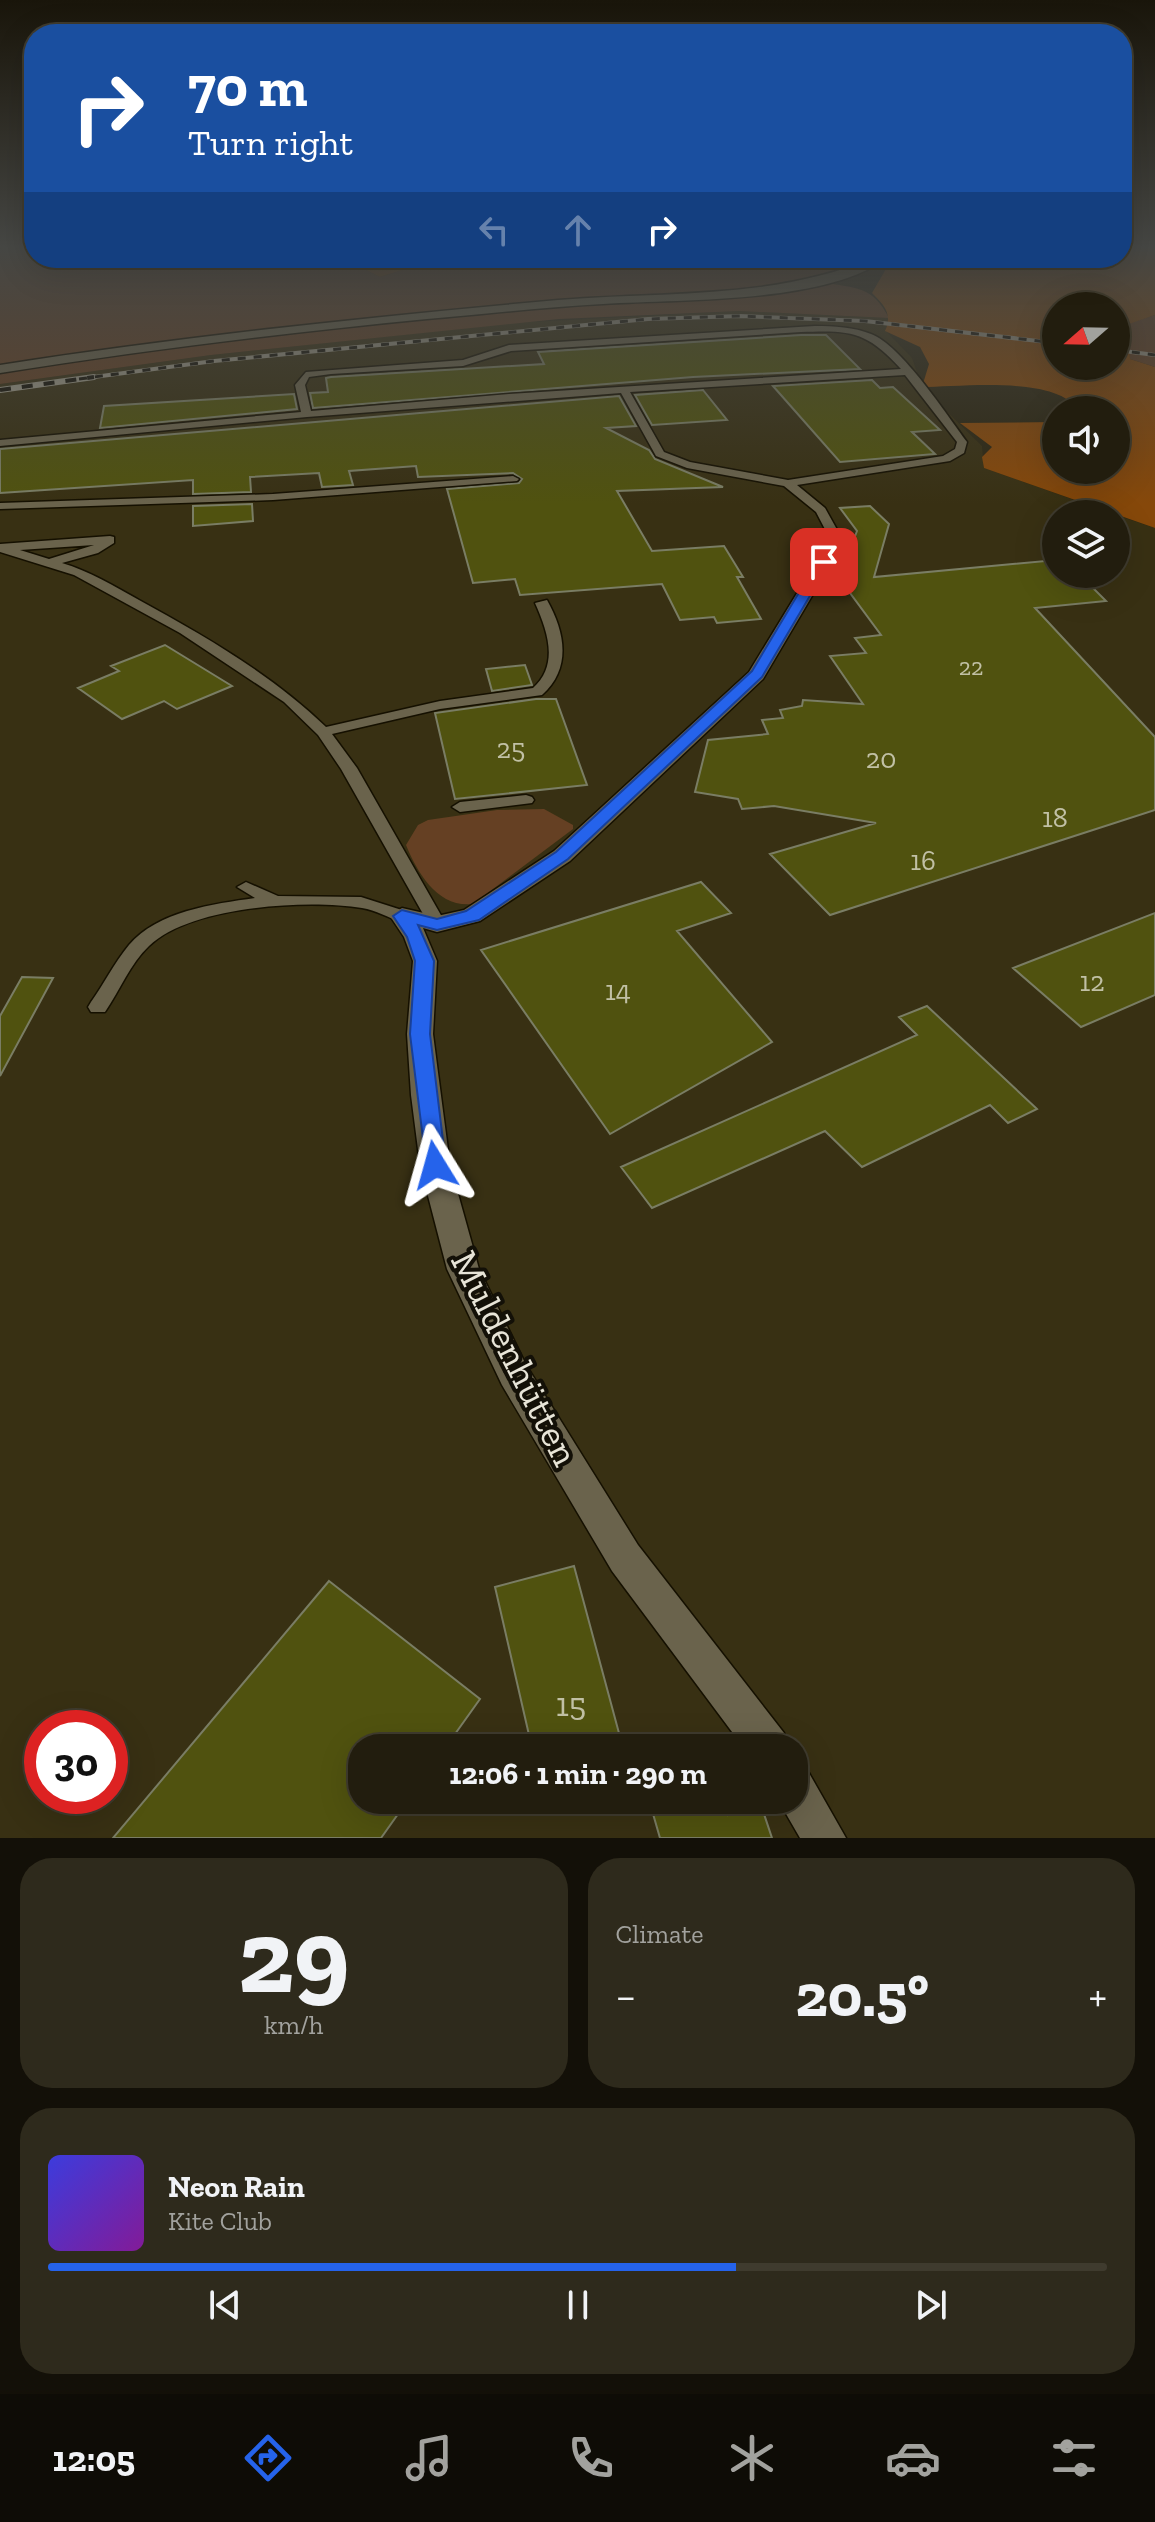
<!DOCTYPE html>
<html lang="en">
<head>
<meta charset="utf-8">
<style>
	:root { --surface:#221d0e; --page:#2e2a1c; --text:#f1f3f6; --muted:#a2a29e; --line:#3f3b2e; --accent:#2563eb }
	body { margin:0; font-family:"Zilla Slab",serif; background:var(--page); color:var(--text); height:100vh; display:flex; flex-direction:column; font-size:30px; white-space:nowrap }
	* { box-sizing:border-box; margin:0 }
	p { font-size:26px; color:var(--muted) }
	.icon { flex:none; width:44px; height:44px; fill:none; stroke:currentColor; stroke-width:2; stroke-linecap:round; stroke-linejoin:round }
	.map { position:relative; height:1838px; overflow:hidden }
	.sheet { display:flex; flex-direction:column; gap:20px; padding:20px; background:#131008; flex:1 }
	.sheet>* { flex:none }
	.banner { position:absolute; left:24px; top:24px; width:1108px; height:244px; border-radius:32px; box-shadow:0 8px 32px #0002,0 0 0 2px var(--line); background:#1a4fa0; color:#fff; overflow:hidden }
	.needle { width:52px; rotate:250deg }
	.buttons { position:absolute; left:1042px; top:292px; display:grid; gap:16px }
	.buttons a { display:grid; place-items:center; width:88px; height:88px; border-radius:50%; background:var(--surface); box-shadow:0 8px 32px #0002,0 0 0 2px var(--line); font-size:40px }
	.speed { position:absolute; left:24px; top:1710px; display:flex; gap:16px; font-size:40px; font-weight:700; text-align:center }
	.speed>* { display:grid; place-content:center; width:104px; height:104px; border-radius:50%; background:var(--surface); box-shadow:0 8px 32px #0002,0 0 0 2px var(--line); line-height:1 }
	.speed .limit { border:12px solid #d22; background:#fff; color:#111 }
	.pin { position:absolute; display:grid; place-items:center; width:68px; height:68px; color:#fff; margin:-34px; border-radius:16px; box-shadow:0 4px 12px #0006 }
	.me { position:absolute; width:88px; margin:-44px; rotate:352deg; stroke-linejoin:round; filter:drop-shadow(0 0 6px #0008) }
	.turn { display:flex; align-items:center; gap:28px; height:168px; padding:0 32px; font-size:36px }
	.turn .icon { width:104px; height:104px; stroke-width:2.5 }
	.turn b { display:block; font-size:56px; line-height:68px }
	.lanes { display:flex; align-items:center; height:76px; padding:0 32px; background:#0003; justify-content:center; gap:40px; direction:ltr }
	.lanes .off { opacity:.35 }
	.big { font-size:60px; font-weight:700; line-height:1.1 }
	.sheet .card { flex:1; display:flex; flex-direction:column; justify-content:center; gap:12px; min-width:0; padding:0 28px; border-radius:32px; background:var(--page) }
	.sheet .dial { align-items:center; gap:0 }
	.dial b { font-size:104px; line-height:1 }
	.song { display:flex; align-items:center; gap:24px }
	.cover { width:96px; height:96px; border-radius:12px; background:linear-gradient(135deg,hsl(240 70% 55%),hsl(290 70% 35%)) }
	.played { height:8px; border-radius:4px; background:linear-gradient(90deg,var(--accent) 65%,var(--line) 65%) }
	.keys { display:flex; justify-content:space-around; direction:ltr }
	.heat { display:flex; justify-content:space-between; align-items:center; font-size:44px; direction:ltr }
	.sheet .tiles { flex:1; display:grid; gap:20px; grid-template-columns:1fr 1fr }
	.card:last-child { grid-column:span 2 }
	.trip { position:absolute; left:348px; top:1734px; width:460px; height:80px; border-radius:32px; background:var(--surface); box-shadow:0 8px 32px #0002,0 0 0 2px var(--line); font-weight:700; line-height:80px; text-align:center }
	.menu { display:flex; height:128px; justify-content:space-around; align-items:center; background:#0e0c06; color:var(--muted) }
	.menu .icon { width:56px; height:56px }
	.menu .on { color:var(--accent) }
	.menu b { font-size:36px; color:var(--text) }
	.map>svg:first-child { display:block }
	.built { fill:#383013; fill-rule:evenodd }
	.green { fill:#654023 }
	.forest { fill:#86480a; fill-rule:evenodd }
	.building { fill:#50520f; stroke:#7a7d64; stroke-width:2 }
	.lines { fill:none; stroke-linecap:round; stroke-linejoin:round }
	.lane-casing { stroke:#151000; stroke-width:3 }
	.street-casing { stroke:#151000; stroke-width:3 }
	.lane { fill:#6a634c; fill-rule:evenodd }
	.street { fill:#6a634c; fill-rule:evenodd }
	.rail-far1-casing { stroke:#9e9a8a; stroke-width:4 }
	.rail-casing { stroke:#9e9a8a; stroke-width:6 }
	.rail-far1 { stroke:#131007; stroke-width:3; stroke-dasharray:8; stroke-linecap:butt }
	.rail { stroke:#131007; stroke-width:4; stroke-dasharray:11; stroke-linecap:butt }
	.route { fill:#2563eb; stroke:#184099; stroke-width:2 }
	.labels { text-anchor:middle; stroke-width:8; stroke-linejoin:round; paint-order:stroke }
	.far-number-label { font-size:24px; fill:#c1c0a5 }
	.number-label { font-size:28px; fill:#c1c0a5 }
	.near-number-label { font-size:34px; fill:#c1c0a5 }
	.near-street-label { font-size:38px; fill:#e7e4d7; stroke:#131007 }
</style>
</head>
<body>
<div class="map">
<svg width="1155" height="1838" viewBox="0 0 1155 1838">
	<rect width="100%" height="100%" fill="#2d2712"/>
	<path class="built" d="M739,311L889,318L886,331L912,358L922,387L982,446L984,468L1114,514H1056V574H1116V515L1155,528V1838H0V384L211,355L512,323ZM42,1728H110V1796H42ZM362,1748H794V1800H362Z"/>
	<path class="green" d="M0,246H34V258H342L380,277L441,258H871L886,261L822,282C857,289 872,285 889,318L739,311L559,319L211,355L0,384Z
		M1155,315V367L1130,359L1129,343L1120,326Z
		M544,809L573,825V829L473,904C438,908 418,874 406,845L418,825L428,820L497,810Z"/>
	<path class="forest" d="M1122,246H1155V315L1120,327L1129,343L1130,359L1155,367V528L984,468L982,457L992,447L960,423L1056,422V470H1116V410H1078C1056,375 960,387 922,387L929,364L920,347L885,331C893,314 884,305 872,293L890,262L871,258H1122ZM1056,306H1116V366H1056Z
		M342,258H441L380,277Z"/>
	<path class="building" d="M801,335H826L860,369L693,377L313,408L310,393L328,392L326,378L331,377L544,364L538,352Z
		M872,380L880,388L893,387L940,430L912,432L935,454L840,462L773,386Z
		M703,390L727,420L652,425L635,395Z
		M294,394L297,409L100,428L104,406Z
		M619,396L636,426L606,428L649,450L655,459L723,487L617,491L652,551L724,546L743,577H737L761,619L717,623L714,617L680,620L662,584L520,595L515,579L473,583L447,489L519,483L522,479L513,473L418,477L416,466L349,471L353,485L322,487L319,473L250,477L251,492L193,494V480L0,493V449Z
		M252,504L253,521L193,526V506Z
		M870,506L889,524L874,577L1056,560V574H1079L1106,601L1035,608L1155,737V810L830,915L770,854L876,823L774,806L742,809L738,799L695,792L708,740L768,734L762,720L783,718L780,710L802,706L803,700L863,704L830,656L866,653L855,638L881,635L839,578L857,531L840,508Z
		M165,645L232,686L177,709L164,701L122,719L78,688L119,671L111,666Z
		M525,665L532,685L492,691L486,669Z
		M536,699H556L587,785L455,799L435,713Z
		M701,882L731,913L677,931L772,1042L610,1134L481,950Z
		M1155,913V995L1081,1027L1013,968Z
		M22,977L53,978L0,1076V1016Z
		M927,1006L1037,1109L1008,1123L990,1105L862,1167L825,1131L652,1208L621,1167L917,1035L899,1017Z
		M574,1566L623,1748H532L495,1587Z
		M329,1581L480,1699L445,1748H362V1800H408L381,1838H113Z
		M649,1800H723L728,1815L761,1805L772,1838H660Z"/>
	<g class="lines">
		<defs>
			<path id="lane" d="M815,326C834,326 854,327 871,334C901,345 947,415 967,442L964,453L950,461L797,485L825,508L840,535L830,562L824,566L818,562L828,535L816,512L784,486L687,468L656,456L621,393L307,417L0,446V440L301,412L295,385L306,372L463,360L509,345ZM801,332C850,330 867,331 901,369L509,394L311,411L305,385L309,377L331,374L463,366L511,351ZM905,375L957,442L955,449L943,456L788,480L690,462L664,452L630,392Z
				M513,476L519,479L517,481L273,500L0,509V503L273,494Z
				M110,536L114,537V543L98,553L62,563C89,571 114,586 139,600C205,636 272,675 326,727L440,701L533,688C559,665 548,632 535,603L547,600C565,632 572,668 542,695L440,709L332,734L357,768L446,924L443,928H431L341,769L318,735L284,702L180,633L74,575L0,552V544ZM94,545L49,559L20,550Z
				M526,795L532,797L534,800L532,803L460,812L452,807L460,802Z
				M246,882L278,896L361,897L408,912L411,916L402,922C388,918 376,910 362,908C307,899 190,906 149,946C130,964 120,990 105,1012H91L88,1007L91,1002C104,984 114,963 129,945C158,911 213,904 255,898L237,887Z"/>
			<path id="street" d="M873,258H887C826,304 679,299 603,304C544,307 486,314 427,319C284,333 142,350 0,373V365C185,336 371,317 558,300C665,291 772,300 873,258Z
				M824,557L832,562L763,679L570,861L480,921L437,932L423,928L437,961L433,1034L450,1165L479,1269L526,1365L638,1545L784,1733L790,1748H744L612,1571L502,1385L447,1269L420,1165L411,1095L407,1034L413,961L404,937L390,916L402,908L437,916L464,910L554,851L749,672L816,562Z
				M794,1767L809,1773L846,1838H800L778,1800H794Z"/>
		</defs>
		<use href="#lane" class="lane-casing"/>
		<use href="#street" class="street-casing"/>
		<use href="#lane" class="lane"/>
		<use href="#street" class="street"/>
		<defs>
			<path id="rail-far1" d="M1116,350L1155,355
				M79,379L214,361L648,319L740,316L865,321L1056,343"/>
			<path id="rail" d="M0,390L94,377"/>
		</defs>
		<use href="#rail-far1" class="rail-far1-casing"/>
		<use href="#rail" class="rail-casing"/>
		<use href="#rail-far1" class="rail-far1"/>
		<use href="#rail" class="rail"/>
	</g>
	<linearGradient id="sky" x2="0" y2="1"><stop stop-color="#19150a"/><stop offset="0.49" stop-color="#464744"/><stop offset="1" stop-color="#464744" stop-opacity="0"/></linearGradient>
	<rect width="1155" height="504" fill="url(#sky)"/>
	<path class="route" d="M819,559L830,562L762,677L568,859L479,920L437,930L418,925L434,961L430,1034L446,1165L442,1171H427L410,1034L415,961L407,937L393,916L402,910L437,919L466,911L556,852L752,671Z"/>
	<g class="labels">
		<g class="far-number-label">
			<text x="971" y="675">22</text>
		</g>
		<g class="number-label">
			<text x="511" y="758">25</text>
			<text x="881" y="768">20</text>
			<text x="1055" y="827">18</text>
			<text x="923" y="870">16</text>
			<text x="1092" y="991">12</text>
			<text x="618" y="1000">14</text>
		</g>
		<g class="near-number-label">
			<text x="571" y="1716">15</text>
		</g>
		<g class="near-street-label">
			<text transform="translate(515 1358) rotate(63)" y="13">Muldenhütten</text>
		</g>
	</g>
</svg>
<div class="buttons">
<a><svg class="needle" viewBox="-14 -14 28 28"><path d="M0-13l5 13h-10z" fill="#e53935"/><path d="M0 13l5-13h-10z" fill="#a2a29e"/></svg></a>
<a><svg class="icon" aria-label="sound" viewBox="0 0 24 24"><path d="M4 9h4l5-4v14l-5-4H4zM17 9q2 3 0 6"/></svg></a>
<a><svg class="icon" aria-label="layers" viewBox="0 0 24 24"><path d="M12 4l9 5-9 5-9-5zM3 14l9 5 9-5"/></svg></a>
</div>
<div class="speed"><div class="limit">30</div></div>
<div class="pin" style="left:824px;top:562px;background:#d93025"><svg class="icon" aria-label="arrive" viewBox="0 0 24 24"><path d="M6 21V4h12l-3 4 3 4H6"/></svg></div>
<svg class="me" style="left:435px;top:1165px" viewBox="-20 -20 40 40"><path d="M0-17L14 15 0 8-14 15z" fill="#2563eb" stroke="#fff" stroke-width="4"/></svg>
<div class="trip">12:06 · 1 min · 290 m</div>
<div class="banner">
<div class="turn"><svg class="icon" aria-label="right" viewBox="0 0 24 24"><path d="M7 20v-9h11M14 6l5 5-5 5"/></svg><div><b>70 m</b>Turn right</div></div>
<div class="lanes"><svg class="icon off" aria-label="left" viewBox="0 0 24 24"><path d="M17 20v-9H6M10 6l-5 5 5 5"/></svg><svg class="icon off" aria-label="ahead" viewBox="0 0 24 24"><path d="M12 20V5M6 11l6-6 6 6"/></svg><svg class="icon" aria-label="right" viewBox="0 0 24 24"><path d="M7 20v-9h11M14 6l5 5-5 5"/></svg></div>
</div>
</div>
<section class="sheet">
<div class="tiles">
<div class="card dial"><b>29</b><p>km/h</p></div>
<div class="card"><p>Climate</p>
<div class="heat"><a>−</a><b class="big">20.5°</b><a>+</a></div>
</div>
<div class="card">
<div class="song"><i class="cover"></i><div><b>Neon Rain</b><p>Kite Club</p></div></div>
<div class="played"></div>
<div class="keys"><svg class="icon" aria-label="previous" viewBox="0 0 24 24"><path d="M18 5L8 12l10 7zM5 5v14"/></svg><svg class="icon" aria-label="pause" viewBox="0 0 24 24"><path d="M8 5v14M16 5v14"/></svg><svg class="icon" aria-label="next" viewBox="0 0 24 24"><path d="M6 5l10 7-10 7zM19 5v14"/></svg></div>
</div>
</div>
</section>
<nav class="menu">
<b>12:05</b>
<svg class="icon on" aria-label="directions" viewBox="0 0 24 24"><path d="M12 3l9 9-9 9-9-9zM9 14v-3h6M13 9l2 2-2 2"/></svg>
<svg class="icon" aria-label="music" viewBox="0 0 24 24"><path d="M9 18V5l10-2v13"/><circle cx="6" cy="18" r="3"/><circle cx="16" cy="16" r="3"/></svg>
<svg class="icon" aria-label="phone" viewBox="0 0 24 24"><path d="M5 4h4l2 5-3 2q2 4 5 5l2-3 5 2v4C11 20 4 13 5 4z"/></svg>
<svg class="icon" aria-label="climate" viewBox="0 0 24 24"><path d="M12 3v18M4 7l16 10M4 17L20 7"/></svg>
<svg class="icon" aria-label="car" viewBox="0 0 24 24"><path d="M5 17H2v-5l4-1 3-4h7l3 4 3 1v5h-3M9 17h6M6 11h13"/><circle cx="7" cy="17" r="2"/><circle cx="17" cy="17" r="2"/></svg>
<svg class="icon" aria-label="filters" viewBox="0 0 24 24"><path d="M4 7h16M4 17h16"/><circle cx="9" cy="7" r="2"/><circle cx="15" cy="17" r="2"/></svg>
</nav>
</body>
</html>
